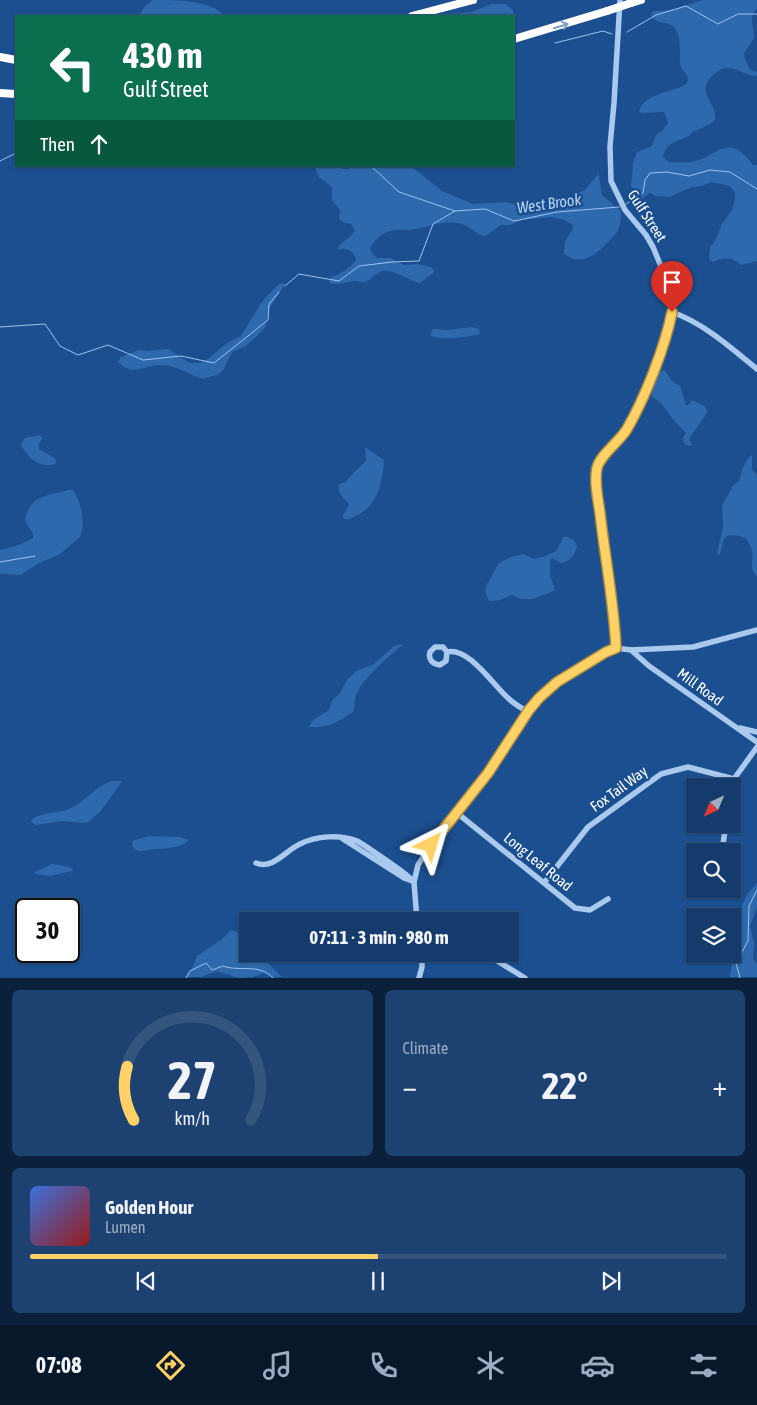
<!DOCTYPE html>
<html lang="en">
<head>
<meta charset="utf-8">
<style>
	:root { --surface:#143b6b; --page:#1d4271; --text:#f1f3f6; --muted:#9dadc1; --line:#33557e; --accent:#ffd166 }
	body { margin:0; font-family:"Asap Condensed",sans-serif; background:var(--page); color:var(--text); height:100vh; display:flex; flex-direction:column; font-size:19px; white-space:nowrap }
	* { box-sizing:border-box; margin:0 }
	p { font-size:16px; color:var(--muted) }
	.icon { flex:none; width:28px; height:28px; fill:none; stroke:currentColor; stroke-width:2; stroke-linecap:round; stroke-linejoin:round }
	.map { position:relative; height:978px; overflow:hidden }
	.details { display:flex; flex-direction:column; gap:12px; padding:12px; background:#0b203b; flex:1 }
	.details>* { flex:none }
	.top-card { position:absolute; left:15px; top:15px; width:500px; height:152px; border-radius:0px; box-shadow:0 1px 4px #0004,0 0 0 1px var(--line); background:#0b6e4f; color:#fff; overflow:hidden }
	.needle { width:32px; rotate:224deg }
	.tools { position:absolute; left:686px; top:778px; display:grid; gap:10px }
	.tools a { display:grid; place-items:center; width:55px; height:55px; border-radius:0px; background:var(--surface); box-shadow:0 1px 4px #0004,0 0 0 1px var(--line); font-size:25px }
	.speed { position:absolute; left:15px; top:898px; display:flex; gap:10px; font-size:25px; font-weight:700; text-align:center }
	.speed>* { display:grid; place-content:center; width:65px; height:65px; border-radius:50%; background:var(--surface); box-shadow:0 1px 4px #0004,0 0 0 1px var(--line); line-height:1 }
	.speed .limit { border:2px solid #111; border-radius:8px; background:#fff; color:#111 }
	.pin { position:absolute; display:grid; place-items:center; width:42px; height:42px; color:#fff; margin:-51px -21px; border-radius:50% 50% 50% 0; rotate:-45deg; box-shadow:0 0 5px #0007 }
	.pin .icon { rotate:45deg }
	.me { position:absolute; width:55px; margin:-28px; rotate:40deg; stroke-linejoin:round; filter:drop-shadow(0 0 4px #0008) }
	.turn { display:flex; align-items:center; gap:18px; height:105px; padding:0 25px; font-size:22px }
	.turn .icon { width:65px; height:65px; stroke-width:2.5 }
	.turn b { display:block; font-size:35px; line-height:42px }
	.then { display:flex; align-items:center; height:48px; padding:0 25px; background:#0003; gap:10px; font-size:19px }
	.big { font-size:38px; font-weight:700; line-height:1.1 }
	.details .card { flex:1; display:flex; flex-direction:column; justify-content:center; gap:8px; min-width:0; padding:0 18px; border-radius:8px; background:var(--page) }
	.details .dial { align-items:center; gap:0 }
	.dial svg { height:130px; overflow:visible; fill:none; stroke:var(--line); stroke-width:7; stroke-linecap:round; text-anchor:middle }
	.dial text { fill:var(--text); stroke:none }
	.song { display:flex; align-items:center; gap:15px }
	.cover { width:60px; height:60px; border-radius:8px; background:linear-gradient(135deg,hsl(220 70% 55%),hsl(0 70% 35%)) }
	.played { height:5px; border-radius:2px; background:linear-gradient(90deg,var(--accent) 50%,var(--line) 50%) }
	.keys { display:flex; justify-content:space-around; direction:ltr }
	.heat { display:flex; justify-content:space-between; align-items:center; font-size:28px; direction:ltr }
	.details .tiles { flex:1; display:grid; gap:12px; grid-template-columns:1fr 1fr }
	.card:last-child { grid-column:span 2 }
	.trip { position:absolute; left:239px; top:912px; width:280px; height:50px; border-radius:0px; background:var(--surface); box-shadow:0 1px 4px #0004,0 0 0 1px var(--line); font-weight:700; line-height:50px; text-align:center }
	.menu { display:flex; height:80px; justify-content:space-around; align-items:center; background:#08182b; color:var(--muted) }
	.menu .icon { width:35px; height:35px }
	.menu .selected { color:var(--accent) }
	.menu b { font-size:22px; color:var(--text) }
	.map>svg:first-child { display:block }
	.green { fill:#2e69ad }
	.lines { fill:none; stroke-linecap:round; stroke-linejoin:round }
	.stream { stroke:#9cc4f0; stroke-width:1 }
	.minor { stroke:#a9c9ee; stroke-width:5.5 }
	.highway { stroke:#fff; stroke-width:8 }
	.highway-bridge { stroke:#fff; stroke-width:8 }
	.oneway { stroke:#829ec1 }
	.route-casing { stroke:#a68842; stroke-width:12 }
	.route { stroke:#ffd166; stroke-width:9 }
	.labels { text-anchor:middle; stroke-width:5; stroke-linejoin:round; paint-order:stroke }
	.street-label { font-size:15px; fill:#fff; stroke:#1b4f8f }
	.water-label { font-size:16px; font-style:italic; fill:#b5d3f5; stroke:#1b4f8f }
</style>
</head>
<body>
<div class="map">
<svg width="757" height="978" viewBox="0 0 757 978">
	<rect width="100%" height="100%" fill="#1b4f8f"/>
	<path class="green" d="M153,0C176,0 210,0 225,16H139L144,7Z
		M703,0H757V9C748,15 754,28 754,38L744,53C745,61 748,71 757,72V76C746,76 738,68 727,68C721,68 718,71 714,74C693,93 718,102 715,120C708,127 700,128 693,132C689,135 692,135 687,137C676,141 665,144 663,157L669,162C678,162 687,163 696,161C707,159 721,145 732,148C742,150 747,158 753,165H757V261L741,265C733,257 724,256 713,262L709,259L710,247L715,241L722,224L732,210L735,199V193L730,186L711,182L702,186L692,187L669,197L655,196L650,193L641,199L631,186L633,163L637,152L652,146L656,135L663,130L668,123L664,112L642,113L639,112C644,89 686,93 688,80C688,73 683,72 681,67C679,63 680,59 680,55C682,10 658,31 651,15L654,11C672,12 686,5 703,0Z
		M492,4H506L513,10L514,18V16H447L450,14L471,12Z
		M314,166H336L343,169H349L351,166H409L417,171L442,191L473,204L505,202L519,205L531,201H554L561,198L572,197L586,189L598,174L599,176L602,195L621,211C621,217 621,224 618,230C616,235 611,238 608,242C596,255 581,267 564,254L565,241L573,229L572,224L564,220L552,217L523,220L510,225H501L486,236C476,235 471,227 462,224C445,219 427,227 411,230C405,231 397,229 391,231C382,232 375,240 370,248L372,253L377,258H390L404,265L417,264L431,267L434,270L433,273L420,283C408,281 396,269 383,271C375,273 373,278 367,281C364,283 359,281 355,281C346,281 337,287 329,282L331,277C340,275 350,268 356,260C354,249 347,249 337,249C342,240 351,238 355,230L351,224L343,222L339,219L340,210L332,200V187L319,177Z
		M286,283L269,309L265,328L260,333L246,346L232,352L224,369L219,374L203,379C189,375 177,365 162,365C144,364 134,378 118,362L121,357L138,350L148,351L168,349L190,363H200L208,359L227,343L241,336L261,303L269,294L279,284Z
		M472,327L479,329L480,334C470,337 438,341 430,335L433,329L448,330Z
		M664,370L673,382L680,386L686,405H688L692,400C698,404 708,404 707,413L691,436L689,440L692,445L690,446L684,444L683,437L686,433C683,429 680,427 677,424C669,415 663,402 652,397C651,389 657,381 659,373Z
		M39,435L43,438L39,443V449L56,459L55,464C39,469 27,457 21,444L25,438Z
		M365,447L384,460C383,481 377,508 355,516C349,519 348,521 342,517L349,505C344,497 337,494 339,484L346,482L354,472L364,463L366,460Z
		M752,455V469L757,475V577C748,568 754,561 752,550C751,547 748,542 747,539L740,536L728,535L724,539L720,554H717L723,527L722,505L733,486L739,481L743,467L749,457Z
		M68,490H73C81,502 86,524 80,537L60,554L39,563L21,575L0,574V550L19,545L33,538V534L25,521C29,495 48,496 68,490Z
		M564,536L573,539L577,546C575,555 570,562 561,563L552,558L550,561V575L555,590C539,597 528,604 512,595L500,600L489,601L485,591L486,586L499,563L511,557L523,554L534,559L543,557L556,551Z
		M404,644C391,654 363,678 357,693C354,699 355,706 353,712C347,715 343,719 338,721C328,727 320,727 309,727L313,720L329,710L332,700L340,693L347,680L356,671L374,664L394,646Z
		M113,781H122L100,812L88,822L82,823L62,821L36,825L31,822L32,819C45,811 60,814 73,807C88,799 96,785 113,781Z
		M149,836L179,837L189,840C179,849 168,848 155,849C147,849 140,854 133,848L132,841Z
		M52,864C57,865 69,866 73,869L72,871L50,876L35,874V872Z
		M757,883V907L750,926L754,944L753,959L757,963V977H730L732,961L741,949L742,934L737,924V915L748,893Z
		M231,930L238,932L247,941L248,954L245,956L246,959L267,962L282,977H272L264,973L253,977L239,978L217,971L201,977H186L192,969L197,956L221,940Z"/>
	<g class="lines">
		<path class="stream" d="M627,32L656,15L686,6L718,24L738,14H757
			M555,43L603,31L612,34
			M0,161L16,153
			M371,166L399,192L455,211
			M626,204L643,193L645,180L650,173L667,172L689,176L710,170L730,172L757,189
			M285,286L299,274L339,281L359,266L392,262L419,261L433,224L455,211L485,209L514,221L557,212L619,207
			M0,327L45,324L60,346L78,355L108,345L143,360L181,356L214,363L268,320L269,304L279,292
			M0,562L35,556
			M186,978L190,971L206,963L212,970L223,966C239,972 260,963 273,978
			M740,978L736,963L748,941L749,906L757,890"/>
		<path class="minor" d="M620,0L614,103L610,146L611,181L625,210L646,235L653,247L660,264L672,312C705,324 730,347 757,369
			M616,648C614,603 605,557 600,513C598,499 594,482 597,468C600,455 620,441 627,429C645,398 664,348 672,312
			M631,650L649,666L757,742
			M447,652L443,647H435L430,652C428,659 432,664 440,665L446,661L447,652C468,646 494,686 508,698C514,704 521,708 528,712
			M740,728L757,732
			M731,786L734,779L757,747
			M457,813L575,908L590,910L608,899
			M343,839L404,878L412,881
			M722,851L726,824
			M256,863C273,870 286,850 300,844C316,836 340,834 357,841C366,846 375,853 383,858C394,866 405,872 414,882
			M544,883L588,827L661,774L688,767L734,779
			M417,921L414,882L418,865L431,845L497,760L529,710L539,697L557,682L606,651L616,648L631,650L693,647L757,630
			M486,954L525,978
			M419,978L422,967V954"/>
		<path class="highway" d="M631,3L641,0
			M412,16L473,0
			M514,39L607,11
			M0,57L16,60
			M0,93L16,94"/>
		<path class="highway-bridge" d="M607,11L631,3"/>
	</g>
	<defs><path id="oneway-shaft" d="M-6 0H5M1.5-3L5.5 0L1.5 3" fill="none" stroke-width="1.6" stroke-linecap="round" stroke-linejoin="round" transform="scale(1.25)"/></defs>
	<use class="oneway" href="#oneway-shaft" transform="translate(561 26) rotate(-17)"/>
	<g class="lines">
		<defs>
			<path id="route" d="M431,845L488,773L529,710L539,698L557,682L606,652L616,648C614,603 605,558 600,513C598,499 594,482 597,468C600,455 620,441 627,429C645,398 665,347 672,312"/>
		</defs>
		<use href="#route" class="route-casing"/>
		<use href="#route" class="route"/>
	</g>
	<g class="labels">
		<g class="street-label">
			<text transform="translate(647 216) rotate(57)" y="5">Gulf Street</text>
			<text transform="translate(700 687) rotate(36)" y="5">Mill Road</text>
			<text transform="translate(619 789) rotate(-36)" y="5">Fox Tail Way</text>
			<text transform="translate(538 862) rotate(39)" y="5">Long Leaf Road</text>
		</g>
		<g class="water-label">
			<text transform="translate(549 203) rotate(-8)" y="6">West Brook</text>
		</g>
	</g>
</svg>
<div class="tools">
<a><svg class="needle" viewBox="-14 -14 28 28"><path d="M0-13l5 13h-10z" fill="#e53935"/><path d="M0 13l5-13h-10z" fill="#9dadc1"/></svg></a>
<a><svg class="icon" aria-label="search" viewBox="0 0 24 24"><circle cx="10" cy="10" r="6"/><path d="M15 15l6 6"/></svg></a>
<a><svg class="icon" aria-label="layers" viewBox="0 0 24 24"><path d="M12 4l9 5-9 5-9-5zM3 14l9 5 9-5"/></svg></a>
</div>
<div class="speed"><div class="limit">30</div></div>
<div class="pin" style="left:672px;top:312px;background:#d93025"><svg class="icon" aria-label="arrive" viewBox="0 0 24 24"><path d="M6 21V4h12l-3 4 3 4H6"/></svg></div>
<svg class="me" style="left:431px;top:845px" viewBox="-20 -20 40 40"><path d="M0-17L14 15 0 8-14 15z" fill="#ffd166" stroke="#fff" stroke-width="4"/></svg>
<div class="trip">07:11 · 3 min · 980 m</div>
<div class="top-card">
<div class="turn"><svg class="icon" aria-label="left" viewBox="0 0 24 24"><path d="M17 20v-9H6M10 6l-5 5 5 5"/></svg><div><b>430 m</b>Gulf Street</div></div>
<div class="then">Then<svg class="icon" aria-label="ahead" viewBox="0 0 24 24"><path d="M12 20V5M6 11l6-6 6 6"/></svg></div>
</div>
</div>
<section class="details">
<div class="tiles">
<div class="card dial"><svg viewBox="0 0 100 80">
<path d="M14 69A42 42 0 1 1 86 69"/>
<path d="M14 69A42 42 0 0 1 10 36" stroke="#ffd166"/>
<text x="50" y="56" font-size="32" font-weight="700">27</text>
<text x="50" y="72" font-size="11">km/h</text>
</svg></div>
<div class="card"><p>Climate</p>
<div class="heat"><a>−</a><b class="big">22°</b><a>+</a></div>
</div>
<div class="card">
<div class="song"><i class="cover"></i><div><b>Golden Hour</b><p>Lumen</p></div></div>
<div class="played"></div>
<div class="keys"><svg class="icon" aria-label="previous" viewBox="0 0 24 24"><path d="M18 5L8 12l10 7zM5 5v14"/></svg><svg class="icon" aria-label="pause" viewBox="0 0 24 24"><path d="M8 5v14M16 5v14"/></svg><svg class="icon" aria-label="next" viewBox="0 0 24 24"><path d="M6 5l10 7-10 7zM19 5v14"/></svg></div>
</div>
</div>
</section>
<nav class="menu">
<b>07:08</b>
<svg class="icon selected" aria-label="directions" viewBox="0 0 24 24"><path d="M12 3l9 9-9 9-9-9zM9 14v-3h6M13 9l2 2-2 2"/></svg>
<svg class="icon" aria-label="music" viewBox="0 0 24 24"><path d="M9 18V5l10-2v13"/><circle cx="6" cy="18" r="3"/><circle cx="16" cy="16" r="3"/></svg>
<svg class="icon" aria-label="phone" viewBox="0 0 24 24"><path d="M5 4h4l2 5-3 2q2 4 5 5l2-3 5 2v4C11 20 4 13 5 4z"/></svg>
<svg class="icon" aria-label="climate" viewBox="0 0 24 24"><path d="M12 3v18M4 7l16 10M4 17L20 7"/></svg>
<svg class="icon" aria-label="car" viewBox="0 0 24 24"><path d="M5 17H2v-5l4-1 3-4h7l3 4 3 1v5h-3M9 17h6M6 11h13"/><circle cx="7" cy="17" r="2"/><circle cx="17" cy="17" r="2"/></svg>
<svg class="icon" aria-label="filters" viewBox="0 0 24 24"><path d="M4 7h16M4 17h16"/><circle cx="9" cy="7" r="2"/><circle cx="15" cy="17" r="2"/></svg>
</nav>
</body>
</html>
